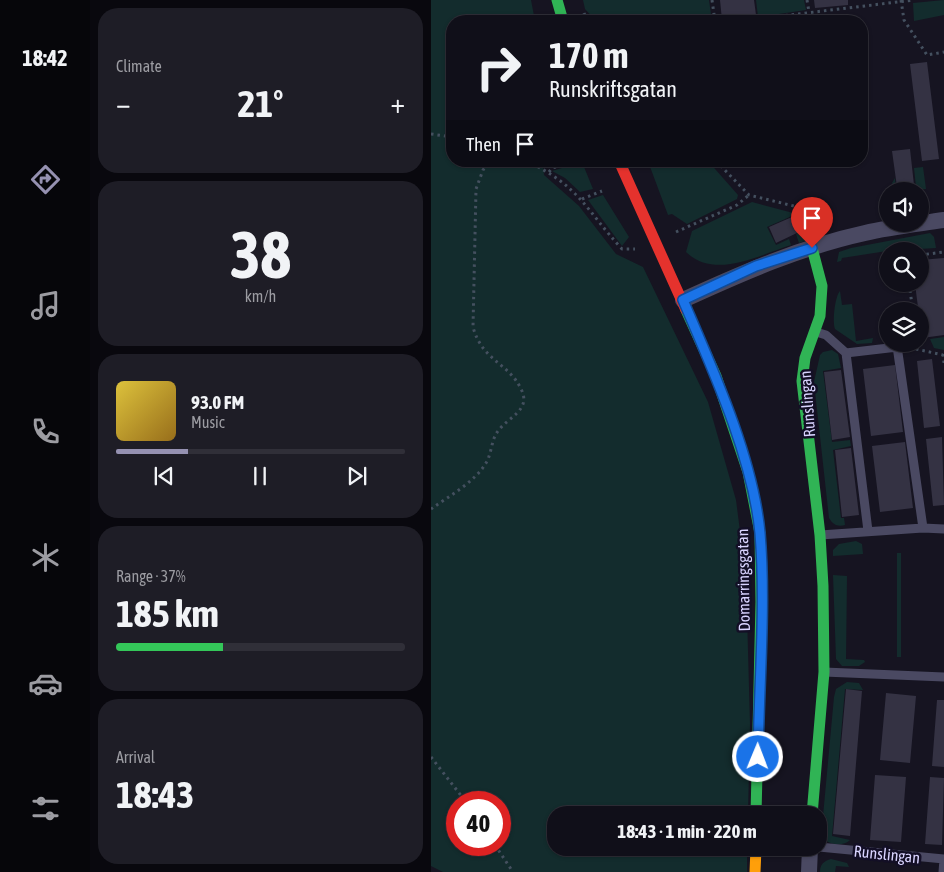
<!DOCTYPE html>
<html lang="en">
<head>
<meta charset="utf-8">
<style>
	:root { --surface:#100f19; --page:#1e1d26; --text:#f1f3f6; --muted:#9c9ca2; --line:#302f38; --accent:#9591b1 }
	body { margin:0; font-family:"Asap Condensed",sans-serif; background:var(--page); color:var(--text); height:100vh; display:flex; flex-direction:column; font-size:19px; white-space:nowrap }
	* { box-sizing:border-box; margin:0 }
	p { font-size:16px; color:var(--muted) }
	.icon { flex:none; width:28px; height:28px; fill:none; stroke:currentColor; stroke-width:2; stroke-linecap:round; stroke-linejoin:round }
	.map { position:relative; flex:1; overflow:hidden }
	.side { display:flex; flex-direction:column; gap:8px; padding:8px; background:#09080e; width:341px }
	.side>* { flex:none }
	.guide { position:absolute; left:15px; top:15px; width:422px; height:152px; border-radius:20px; box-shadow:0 1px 4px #0004,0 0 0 1px var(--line); background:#100f19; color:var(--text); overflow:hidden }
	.tools { position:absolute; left:448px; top:182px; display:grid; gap:10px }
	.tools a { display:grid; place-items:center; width:50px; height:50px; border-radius:50%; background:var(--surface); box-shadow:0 1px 4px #0004,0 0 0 1px var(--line); font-size:25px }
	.speed { position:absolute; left:15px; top:791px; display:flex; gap:10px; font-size:25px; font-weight:700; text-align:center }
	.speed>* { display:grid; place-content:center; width:65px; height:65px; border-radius:50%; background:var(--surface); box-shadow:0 1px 4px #0004,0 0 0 1px var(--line); line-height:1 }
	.speed .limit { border:8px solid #d22; background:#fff; color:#111 }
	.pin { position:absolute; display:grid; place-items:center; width:42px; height:42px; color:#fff; margin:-51px -21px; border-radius:50% 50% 50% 0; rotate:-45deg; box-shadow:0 0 5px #0007 }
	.pin .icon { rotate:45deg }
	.me { position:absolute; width:55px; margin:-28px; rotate:1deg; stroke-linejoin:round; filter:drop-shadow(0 0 4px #0008) }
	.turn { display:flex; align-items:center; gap:18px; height:105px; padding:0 20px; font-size:22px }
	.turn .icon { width:65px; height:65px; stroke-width:2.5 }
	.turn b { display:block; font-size:35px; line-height:42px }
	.then { display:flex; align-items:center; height:48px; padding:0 20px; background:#0003; gap:10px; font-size:19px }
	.big { font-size:38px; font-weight:700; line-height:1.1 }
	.side .tile { flex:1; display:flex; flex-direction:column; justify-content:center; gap:8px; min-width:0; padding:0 18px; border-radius:20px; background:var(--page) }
	.side .dial { align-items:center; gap:0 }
	.dial b { font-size:65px; line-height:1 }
	.song { display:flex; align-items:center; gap:15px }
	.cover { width:60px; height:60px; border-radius:8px; background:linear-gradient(135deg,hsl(50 70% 55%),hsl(40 70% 35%)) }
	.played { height:5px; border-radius:2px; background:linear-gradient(90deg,var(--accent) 25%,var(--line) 25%) }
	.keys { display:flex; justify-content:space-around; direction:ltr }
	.heat { display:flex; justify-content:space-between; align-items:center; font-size:28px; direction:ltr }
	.charge { height:8px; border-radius:4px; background:linear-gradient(90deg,#34c759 37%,var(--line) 0) }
	.trip { position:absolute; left:116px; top:806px; width:280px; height:50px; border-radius:20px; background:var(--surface); box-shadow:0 1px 4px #0004,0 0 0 1px var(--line); font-weight:700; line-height:50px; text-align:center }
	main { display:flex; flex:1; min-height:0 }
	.dock { display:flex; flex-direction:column; width:90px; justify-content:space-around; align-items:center; background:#06060a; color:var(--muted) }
	.dock .icon { width:35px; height:35px }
	.dock .active { color:var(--accent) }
	.dock b { font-size:22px; color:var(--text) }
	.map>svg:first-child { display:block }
	.green { fill:#132c2d; fill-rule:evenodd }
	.building { fill:#343243 }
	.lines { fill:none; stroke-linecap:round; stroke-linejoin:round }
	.path { stroke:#44505f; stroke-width:3; stroke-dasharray:2.5 4; stroke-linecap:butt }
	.lane { stroke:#4a4962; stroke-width:9 }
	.street { stroke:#4a4962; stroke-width:16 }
	.fast { stroke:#30b455; stroke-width:11 }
	.slow { stroke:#ff9f0a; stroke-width:11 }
	.jam { stroke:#e5322d; stroke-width:11 }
	.route-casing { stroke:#114b97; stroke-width:12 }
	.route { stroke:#1a73e8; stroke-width:9 }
	.labels { text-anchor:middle; stroke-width:5; stroke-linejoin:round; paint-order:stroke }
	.street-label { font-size:16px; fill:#d9d4ff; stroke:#130f26 }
</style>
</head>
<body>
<main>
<nav class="dock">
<b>18:42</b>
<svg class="icon active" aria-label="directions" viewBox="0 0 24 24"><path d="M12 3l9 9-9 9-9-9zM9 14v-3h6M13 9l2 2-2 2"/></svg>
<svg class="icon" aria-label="music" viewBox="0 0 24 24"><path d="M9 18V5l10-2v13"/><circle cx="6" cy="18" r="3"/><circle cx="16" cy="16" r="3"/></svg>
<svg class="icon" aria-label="phone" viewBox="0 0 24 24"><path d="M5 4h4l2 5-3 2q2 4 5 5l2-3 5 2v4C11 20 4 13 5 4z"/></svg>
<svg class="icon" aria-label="climate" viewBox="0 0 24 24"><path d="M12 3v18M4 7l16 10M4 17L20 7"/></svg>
<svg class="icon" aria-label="car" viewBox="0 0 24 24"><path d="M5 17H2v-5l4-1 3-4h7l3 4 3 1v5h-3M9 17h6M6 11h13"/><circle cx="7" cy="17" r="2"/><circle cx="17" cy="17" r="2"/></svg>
<svg class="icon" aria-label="filters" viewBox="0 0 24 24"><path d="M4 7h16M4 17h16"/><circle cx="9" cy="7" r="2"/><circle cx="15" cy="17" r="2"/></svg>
</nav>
<section class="side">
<div class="tile"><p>Climate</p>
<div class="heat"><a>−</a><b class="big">21°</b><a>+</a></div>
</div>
<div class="tile dial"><b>38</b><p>km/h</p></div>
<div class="tile">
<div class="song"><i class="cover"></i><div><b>93.0 FM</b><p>Music</p></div></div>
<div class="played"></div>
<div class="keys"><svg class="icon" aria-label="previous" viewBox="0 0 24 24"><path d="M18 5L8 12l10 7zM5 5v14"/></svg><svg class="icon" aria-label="pause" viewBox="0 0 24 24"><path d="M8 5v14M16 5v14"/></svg><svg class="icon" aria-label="next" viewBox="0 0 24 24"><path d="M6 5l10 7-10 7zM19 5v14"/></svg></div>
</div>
<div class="tile"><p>Range · 37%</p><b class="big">185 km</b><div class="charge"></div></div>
<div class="tile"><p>Arrival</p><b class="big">18:43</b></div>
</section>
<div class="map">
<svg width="513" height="872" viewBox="0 0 513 872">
	<rect width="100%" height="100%" fill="#161421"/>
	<path class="green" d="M0,0H100L104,21H21V161H119L112,164L113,175L148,206L185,254L212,267L277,402L305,500L315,578L319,724L317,815H125V848H316V872H12L0,866ZM26,802H69V845H26Z
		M152,0H278L281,21H165L154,9Z
		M325,0H373L375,10L327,17Z
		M513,0V15L483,21L482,3Z
		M224,161H277L307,195L306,199L256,224L241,214L237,215L218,164Z
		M151,162L162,189L149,192L134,178L121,171Z
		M492,167L495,189L464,191L461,183L464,178L465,190L485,187L483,168Z
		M172,195L198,237L191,246L157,200Z
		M321,202L381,218L389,223L394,234L368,243L365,234L369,232L361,216L336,227L345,245L358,239L360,245C328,255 284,280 255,252L261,231Z
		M499,233L503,237L505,248L456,251L411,258L410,261L406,262L408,252L420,248Z
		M409,291L411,305L421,304L425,341L442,338L441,343L426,344L404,329C401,322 404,296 409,291Z
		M513,337V350L503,348L499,339Z
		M401,350L407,354L410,368L392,371L401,442L419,440L420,446L402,450L410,518H413L414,525C407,527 402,525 398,518L383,382L389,355L392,352Z
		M425,541L431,544L432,554L402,556V550L408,544Z
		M466,553H470V657H466Z
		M402,575L416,576L415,659L433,660L434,662L428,666H411L405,659Z
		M416,682L428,683L432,690L414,689L401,836L419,840C413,846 402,845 395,841L391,827L403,697L405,689Z
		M400,859L416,863L418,867L405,866L404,872H389C389,864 393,861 400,859Z"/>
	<path class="building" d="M289,0H323L325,15L291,20Z
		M383,0H417V5L384,8Z
		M496,62L508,159L491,161L479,64Z
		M479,149L483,185L466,187L461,151Z
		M361,217L368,232L345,243L338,227Z
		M513,258V335L491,338L484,284H489V260Z
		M501,359L509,426L493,428L486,361Z
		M464,365L472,432L440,436L432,369Z
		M410,370L419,437L401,440L393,372Z
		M511,437L513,505L502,506L495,439Z
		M474,442L482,508L449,512L441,446Z
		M420,448L428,515L411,517L404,450Z
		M415,689L431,691L419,836L402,834Z
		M455,693L485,696L479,763L449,760Z
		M506,700H513V767L501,766Z
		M444,775L475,777L470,842L439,840Z
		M499,777L513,778L511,845L494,844Z"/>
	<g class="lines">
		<path class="path" d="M281,0L284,21
			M376,0L378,12
			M470,0L473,20L496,55L513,52
			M153,13L156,21
			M309,21L483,0
			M0,134L21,137
			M95,161C149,186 154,209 191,249H204
			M285,161L318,195L379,210L397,226
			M118,172L121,168L147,161
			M151,199L171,191
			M245,232L306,205L318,195
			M489,255L513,252
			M478,284L482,311
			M485,349L512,355
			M512,354L513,363
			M0,509C18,496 44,482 55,463C61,453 60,440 67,431C77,417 101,410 90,389C78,363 51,361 42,327L45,189L52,170L60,161
			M0,757L35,802
			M64,845L82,872"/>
		<path class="lane" d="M385,332L395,335L415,353L475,346
			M466,346L492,528
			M415,353L437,531
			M389,535L492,528L513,529
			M393,672L513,677
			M388,847L513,859L512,872"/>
		<path class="street" d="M252,300C311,273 370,247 434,233C459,227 487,224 513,220
			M378,872L379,848"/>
		<path class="fast" d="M126,0L132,21
			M381,248L391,286L389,316L374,358L371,381L389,535L392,586L393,672L381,815
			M255,310L285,376L317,472L329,533L330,602L325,815"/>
		<path class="slow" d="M324,872L325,848"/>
		<path class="jam" d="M188,161L255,310"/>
	</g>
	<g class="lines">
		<defs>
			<path id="route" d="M327,757C328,685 335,604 329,533C322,458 282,370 252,300L325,266L381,248"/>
		</defs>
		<use href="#route" class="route-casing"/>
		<use href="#route" class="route"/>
	</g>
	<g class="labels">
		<g class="street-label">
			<text transform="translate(376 404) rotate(-94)" y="6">Runslingan</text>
			<text transform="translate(312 580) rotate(-91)" y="6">Domarringsgatan</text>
			<text transform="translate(456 854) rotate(6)" y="6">Runslingan</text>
		</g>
	</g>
</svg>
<div class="tools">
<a><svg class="icon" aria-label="sound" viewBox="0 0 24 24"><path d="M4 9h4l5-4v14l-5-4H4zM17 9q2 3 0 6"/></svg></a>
<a><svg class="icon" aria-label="search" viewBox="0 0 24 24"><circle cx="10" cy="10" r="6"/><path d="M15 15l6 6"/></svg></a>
<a><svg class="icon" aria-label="layers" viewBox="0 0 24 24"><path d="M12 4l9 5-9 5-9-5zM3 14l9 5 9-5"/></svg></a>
</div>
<div class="speed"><div class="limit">40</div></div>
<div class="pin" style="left:381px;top:248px;background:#d93025"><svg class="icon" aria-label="arrive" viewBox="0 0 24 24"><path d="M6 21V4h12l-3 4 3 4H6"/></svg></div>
<svg class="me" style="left:327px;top:757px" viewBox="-20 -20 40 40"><circle r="17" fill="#1a73e8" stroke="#fff" stroke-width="3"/><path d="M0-11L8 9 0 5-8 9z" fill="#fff"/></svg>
<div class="trip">18:43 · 1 min · 220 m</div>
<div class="guide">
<div class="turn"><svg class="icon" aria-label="right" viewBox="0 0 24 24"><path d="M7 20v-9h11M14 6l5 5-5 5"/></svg><div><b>170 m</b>Runskriftsgatan</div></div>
<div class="then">Then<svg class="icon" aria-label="arrive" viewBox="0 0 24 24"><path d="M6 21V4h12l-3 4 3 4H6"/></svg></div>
</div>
</div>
</main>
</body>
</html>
